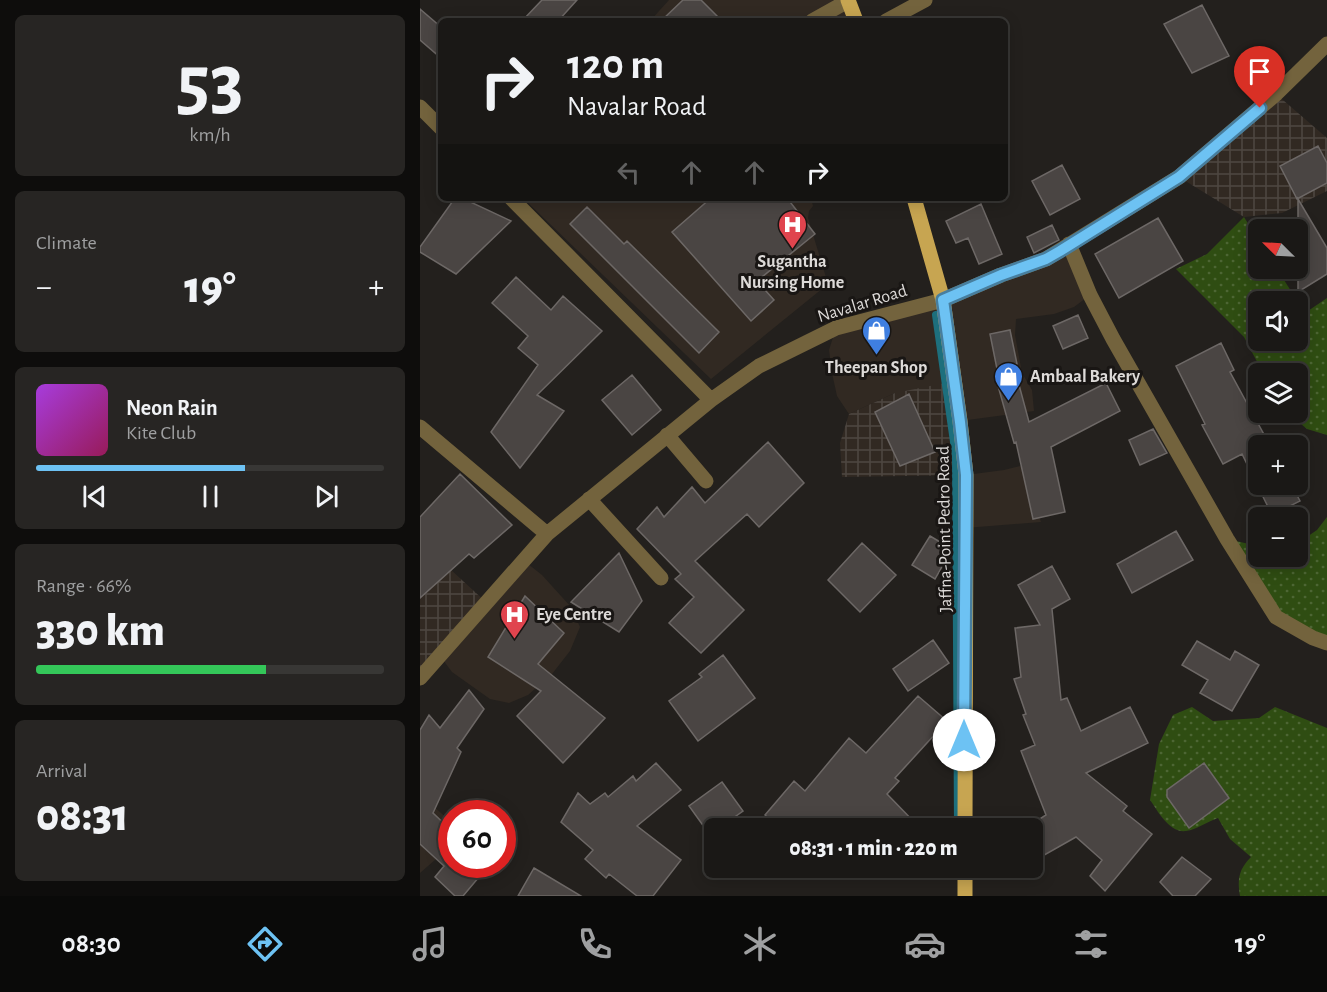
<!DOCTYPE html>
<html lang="en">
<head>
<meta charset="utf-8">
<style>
	:root { --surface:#1a1816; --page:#272523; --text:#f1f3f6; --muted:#9fa0a1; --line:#383735; --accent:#6dc2f3 }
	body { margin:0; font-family:"Alegreya Sans",sans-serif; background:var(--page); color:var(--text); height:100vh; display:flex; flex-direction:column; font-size:22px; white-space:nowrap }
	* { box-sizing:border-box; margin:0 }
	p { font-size:20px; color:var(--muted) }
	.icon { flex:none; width:33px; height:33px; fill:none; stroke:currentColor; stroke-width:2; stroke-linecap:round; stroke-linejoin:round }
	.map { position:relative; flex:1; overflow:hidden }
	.sheet { display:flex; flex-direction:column; gap:15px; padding:15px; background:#0e0d0c; width:420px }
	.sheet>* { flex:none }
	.banner { position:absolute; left:18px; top:18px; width:570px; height:183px; border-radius:9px; box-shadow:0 3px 15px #0003,0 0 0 2px var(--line); background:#1a1816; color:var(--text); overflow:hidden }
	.needle { width:39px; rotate:294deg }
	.buttons { position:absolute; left:828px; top:219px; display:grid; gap:12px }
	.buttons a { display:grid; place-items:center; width:60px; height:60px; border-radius:9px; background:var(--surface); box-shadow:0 3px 15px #0003,0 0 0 2px var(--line); font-size:30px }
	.speed { position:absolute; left:18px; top:800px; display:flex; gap:12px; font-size:30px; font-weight:700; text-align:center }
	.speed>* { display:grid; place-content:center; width:78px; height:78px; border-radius:50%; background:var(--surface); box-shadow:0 3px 15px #0003,0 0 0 2px var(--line); line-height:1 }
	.speed .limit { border:9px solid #d22; background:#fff; color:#111 }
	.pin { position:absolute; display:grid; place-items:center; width:51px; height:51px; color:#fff; margin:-62px -26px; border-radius:50% 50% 50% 0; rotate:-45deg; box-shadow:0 0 6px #0007 }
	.pin .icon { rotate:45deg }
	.me { position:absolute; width:66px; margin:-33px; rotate:0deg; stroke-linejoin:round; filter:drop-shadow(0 0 4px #0008) }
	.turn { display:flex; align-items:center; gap:21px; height:126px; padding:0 30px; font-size:27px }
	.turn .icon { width:78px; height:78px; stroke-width:2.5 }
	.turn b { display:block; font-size:42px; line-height:51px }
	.lanes { display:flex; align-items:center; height:57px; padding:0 30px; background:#0003; justify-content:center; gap:30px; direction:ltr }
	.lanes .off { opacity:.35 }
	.big { font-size:45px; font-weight:800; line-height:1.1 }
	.sheet .card { flex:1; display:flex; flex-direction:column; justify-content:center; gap:9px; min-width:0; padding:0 21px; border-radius:9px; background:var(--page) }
	.sheet .dial { align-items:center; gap:0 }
	.dial b { font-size:78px; line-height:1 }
	.song { display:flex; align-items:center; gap:18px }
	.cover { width:72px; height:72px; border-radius:9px; background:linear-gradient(135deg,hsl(280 70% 55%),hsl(330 70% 35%)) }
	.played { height:6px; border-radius:3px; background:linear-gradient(90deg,var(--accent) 60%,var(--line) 60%) }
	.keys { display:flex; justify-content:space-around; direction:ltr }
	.heat { display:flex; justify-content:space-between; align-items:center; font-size:33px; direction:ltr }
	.charge { height:9px; border-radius:4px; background:linear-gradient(90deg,#34c759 66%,var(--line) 0) }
	.trip { position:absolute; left:284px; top:818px; width:339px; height:60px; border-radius:9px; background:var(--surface); box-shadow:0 3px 15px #0003,0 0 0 2px var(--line); font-weight:800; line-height:60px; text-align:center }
	.dock { display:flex; height:96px; justify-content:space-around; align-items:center; background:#0a0a09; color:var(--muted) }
	.dock .icon { width:42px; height:42px }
	.dock .selected { color:var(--accent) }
	.dock b { font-size:27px; color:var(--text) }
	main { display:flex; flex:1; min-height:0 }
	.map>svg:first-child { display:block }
	.built { fill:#312922 }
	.industrial { fill:url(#industrial-grid) }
	.grass { fill:url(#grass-dots); fill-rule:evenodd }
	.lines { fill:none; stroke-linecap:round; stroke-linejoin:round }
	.stream { stroke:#1d6f7d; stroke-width:8 }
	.building { fill:#4a4543; stroke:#6d6866; stroke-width:1.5 }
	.minor { stroke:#73633d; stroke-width:15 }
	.major { stroke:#c7a551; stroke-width:15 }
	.route-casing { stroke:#477e9e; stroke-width:15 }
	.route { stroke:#6dc2f3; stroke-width:10 }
	.labels { text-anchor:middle; stroke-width:6; stroke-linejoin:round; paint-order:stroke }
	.poi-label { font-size:18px; font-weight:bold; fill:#dddad8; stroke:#191614 }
	.street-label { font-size:18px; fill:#dddad8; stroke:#191614 }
</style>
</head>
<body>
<main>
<section class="sheet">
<div class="card dial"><b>53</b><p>km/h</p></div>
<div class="card"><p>Climate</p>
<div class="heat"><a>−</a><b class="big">19°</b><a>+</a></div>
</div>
<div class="card">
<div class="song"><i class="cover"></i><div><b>Neon Rain</b><p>Kite Club</p></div></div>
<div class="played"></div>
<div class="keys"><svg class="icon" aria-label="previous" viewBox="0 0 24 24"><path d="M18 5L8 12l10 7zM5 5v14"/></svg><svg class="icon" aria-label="pause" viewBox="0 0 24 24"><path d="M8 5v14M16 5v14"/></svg><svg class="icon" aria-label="next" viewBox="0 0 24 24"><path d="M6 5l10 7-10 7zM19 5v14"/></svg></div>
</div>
<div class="card"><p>Range · 66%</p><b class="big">330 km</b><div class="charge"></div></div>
<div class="card"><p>Arrival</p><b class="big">08:31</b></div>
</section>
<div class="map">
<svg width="907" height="896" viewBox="0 0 907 896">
	<defs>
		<pattern id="industrial-grid" width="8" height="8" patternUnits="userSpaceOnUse" patternTransform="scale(1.5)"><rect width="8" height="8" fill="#312922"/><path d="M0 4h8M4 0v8" fill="none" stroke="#4e4741"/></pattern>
		<pattern id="grass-dots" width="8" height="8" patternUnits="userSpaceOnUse" patternTransform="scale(1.5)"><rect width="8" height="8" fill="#2f4d12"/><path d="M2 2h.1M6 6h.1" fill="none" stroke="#4d6634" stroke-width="1.8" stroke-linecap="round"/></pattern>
	</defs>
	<rect width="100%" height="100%" fill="#23201d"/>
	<path class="built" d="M249,0H428L436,21H230Z
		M103,198H391L393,206L389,211L388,218L408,284L291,379Z
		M649,244L670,295L654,307L634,314L596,319L595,335L602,373L612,390L614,411L540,421L475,393L429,414L417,396L412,373L409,350L416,328L523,300Z
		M613,463L611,492L621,522L545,528L546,475L584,470Z
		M103,560L122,575L151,607L160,627L150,651L132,674L108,695L89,703L70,699L32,672L20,656Z
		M0,794L32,823L31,846L0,873Z"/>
	<path class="industrial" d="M856,94L907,138V191L862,213L824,217L759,177Z
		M535,381L546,475L422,477L420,443L429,414L475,393Z
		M0,550L19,559L67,603L0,678Z"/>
	<path class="grass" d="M824,217L838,240V268L857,269L885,313L907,298V435L887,429L868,413L878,412V374L843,373L824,337L756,269L787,254ZM838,302H878V340H838Z
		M907,517V643L856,617L807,539L838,546V556H878V543L897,530Z
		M772,707L793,721L839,718L855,707L907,728V896H820C817,879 819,869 831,857L810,839L798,818C788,821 776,830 766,831C749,833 738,811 730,800L739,744L753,715Z"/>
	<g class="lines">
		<path class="stream" d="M516,315L536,456L538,828"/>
	</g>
	<path class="building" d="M122,0H157L138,21H102Z
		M263,0H281L302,21H241Z
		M782,5L809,56L772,73L744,24Z
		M0,9L21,27V58L0,40Z
		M898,146L907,163V183L877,199L860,166Z
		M642,165L660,199L630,215L612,181Z
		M35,198H42L91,221L36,274L0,252V247Z
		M291,198H367L395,234L337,281L354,300L331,321L252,232Z
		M878,199L907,248V274L878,292Z
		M561,204L582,254L559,264L548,238L536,243L526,221Z
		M167,207L204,244L207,241L299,332L279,353L150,224Z
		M738,218L763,261L699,298L675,254Z
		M632,225L639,240L614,253L607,237Z
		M96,277L131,310L143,296L182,331L117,395L144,411L100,468L71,432L118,365L98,348L108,336L72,303Z
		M658,315L668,338L643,349L633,326Z
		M590,330L597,364L577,369L570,334Z
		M801,343L814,370L810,372L847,440L838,445V484H871L880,501L852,515L822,454L803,464L782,425L785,424L756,366Z
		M595,370L609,422L686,383L700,411L631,447L645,512L613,519L596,442L594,443L575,375Z
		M212,375L241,410L212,435L182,400Z
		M489,394L515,452L480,466L455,412Z
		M733,429L747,453L720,465L709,440Z
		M348,442L384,483L339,527L327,514L275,561L324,610L281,653L249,623L274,597L255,579L261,574L217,529L237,507L244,517L272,487L285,503Z
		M40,474L92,525L54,558L49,554L0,598V517Z
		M756,531L773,560L712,593L697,564Z
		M510,536L532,549L515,579L492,565Z
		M442,543L476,575L440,612L408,580Z
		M199,553L222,601L199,632L151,602Z
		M632,566L650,599L632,609L641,700L647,698L661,731L710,707L728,743L666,773L707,806L703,811L732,834L685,891L670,876L682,860L656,837L612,862V824L626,815L601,751L615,745L603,715L606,714L594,679L601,677L595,628L620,625L598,585Z
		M105,596L144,633L118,664L185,718L143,763L97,716L121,691L68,657Z
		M513,640L529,663L488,691L473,669Z
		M777,641L810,660L815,651L839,665L812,711L780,693L788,680L762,665Z
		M303,655L335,698L278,741L249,701L282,677L279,674Z
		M49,690L64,709L37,748L41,752L13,813L32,831V864H70L43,896H35L15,877L24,866L0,844V730L9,715L20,728Z
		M498,696L527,721L475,778L479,781L467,794L500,828H359L345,815L374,781L385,791L429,738L446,753Z
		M236,763L261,790L217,826L261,860L233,896H217L189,874L186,878L165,859L173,850L141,822L158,793L170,804L185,793L188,797L213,776L216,781Z
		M784,763L809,798L769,828L747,797V790Z
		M302,782L323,811L299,828H294V831H287L269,806Z
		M762,857L791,879L775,896H753L740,882Z
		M114,868L161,896H98Z"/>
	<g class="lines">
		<path class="minor" d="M392,21L428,1
			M466,21L505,0
			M0,107L21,128
			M91,198L291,400
			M649,244L670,295L693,339L807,539L856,617L893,638L907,643
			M0,427L127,534
			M247,435L286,481
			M169,499L241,578
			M0,678L127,534L291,400L339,366L416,328L523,300L581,275L626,259L759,177L856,94L907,44"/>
		<path class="major" d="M428,0L436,21
			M494,198L523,300L540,421L546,475L545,828
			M545,867V896"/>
	</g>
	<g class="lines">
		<defs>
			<path id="route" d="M544,740L546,475L540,422L523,300L581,275L626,259L640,251L759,177L840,108"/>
		</defs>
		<use href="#route" class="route-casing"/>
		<use href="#route" class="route"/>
	</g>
	<defs>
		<symbol id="hospital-pin" viewBox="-11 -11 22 30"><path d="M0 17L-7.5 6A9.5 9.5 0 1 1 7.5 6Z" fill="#e0444e" stroke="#191614"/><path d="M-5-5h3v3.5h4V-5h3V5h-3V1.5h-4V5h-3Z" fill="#fff"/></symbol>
		<symbol id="shop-pin" viewBox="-11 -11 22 30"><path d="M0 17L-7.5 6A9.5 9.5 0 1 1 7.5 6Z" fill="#3f7fe0" stroke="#191614"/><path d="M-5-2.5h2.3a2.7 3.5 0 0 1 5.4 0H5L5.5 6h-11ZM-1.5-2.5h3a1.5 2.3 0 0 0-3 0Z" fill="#fff"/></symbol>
	</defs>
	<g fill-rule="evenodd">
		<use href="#hospital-pin" x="356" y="208" width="33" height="45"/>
		<use href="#shop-pin" x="440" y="314" width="33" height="45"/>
		<use href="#shop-pin" x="572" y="360" width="33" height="45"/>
		<use href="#hospital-pin" x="78" y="598" width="33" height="45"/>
	</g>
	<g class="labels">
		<g class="poi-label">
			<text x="372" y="267">Sugantha<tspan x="372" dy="21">Nursing Home</tspan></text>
			<text x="456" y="373">Theepan Shop</text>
			<text x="610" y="382" text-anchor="start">Ambaal Bakery</text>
			<text x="116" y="620" text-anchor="start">Eye Centre</text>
		</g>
		<g class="street-label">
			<text transform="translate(442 303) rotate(-17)" y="6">Navalar Road</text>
			<text transform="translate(524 529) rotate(-91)" y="6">Jaffna-Point Pedro Road</text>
		</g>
	</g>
</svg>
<div class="buttons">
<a><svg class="needle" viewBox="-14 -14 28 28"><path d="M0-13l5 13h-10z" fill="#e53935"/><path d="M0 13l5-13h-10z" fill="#9fa0a1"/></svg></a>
<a><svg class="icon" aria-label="sound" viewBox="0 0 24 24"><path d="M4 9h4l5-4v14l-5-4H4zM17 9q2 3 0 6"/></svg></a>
<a><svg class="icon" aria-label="layers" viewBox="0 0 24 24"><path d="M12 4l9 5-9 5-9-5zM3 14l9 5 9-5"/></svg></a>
<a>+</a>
<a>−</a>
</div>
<div class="speed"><div class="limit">60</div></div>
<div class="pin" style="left:840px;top:108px;background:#d93025"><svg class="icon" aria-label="arrive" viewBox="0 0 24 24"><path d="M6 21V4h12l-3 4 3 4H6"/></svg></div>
<svg class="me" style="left:544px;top:740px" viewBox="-20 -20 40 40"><circle r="19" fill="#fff"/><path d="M0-13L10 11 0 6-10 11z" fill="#6dc2f3"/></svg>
<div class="trip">08:31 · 1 min · 220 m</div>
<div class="banner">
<div class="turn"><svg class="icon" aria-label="right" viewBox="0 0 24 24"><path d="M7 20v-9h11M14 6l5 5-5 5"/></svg><div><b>120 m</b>Navalar Road</div></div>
<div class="lanes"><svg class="icon off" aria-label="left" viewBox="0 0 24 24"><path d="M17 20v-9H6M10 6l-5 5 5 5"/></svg><svg class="icon off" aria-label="ahead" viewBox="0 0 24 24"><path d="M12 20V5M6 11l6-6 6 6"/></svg><svg class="icon off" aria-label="ahead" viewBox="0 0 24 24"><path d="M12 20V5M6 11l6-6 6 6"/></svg><svg class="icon" aria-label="right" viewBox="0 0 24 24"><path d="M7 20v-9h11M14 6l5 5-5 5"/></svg></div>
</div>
</div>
</main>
<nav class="dock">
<b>08:30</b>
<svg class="icon selected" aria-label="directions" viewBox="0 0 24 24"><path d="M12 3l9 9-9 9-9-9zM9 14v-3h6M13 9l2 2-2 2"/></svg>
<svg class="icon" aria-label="music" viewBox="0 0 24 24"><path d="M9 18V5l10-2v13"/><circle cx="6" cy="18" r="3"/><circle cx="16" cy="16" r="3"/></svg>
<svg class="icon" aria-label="phone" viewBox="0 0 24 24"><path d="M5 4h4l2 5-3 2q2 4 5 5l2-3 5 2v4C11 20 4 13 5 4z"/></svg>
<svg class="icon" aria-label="climate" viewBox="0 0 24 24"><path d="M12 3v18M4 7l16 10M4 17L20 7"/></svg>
<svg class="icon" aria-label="car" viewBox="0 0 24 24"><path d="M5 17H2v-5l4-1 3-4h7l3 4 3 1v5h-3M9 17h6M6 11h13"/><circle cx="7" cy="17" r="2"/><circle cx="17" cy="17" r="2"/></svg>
<svg class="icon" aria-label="filters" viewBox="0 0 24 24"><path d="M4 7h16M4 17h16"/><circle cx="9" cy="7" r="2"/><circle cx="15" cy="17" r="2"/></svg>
<b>19°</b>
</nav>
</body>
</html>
